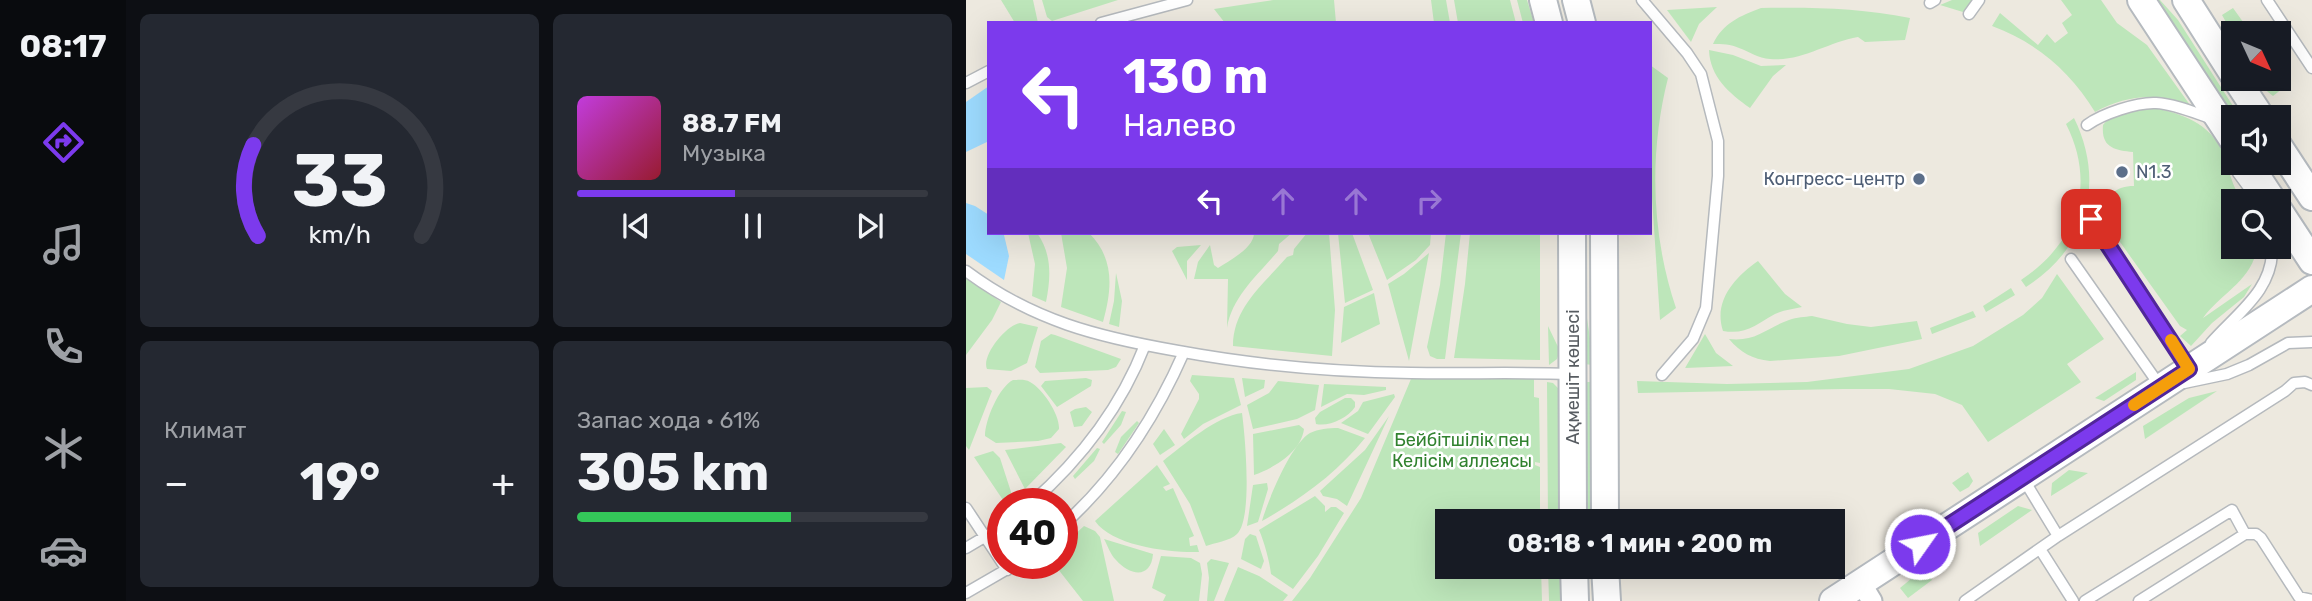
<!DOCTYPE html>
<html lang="ru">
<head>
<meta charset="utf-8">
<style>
	:root { --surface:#171b24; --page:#242831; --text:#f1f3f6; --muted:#9ea1a6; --line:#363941; --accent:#7c3aed }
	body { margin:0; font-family:Rubik,sans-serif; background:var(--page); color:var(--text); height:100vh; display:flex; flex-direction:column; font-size:26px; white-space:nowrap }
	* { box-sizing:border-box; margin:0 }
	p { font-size:23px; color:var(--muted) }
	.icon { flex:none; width:38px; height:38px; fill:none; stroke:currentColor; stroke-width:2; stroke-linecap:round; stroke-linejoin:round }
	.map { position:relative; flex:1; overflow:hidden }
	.sheet { display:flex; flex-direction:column; gap:14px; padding:14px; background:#0d0f14; width:840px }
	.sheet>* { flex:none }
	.hud { position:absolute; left:21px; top:21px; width:665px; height:214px; border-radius:0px; box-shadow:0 7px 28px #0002; background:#7c3aed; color:#fff; overflow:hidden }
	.needle { width:46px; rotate:134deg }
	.buttons { position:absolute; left:1255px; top:21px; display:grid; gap:14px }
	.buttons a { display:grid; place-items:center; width:70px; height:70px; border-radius:0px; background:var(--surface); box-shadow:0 7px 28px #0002; font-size:35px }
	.speed { position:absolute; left:21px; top:488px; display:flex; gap:14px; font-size:35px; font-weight:700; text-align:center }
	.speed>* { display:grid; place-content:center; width:91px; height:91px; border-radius:50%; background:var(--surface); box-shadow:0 7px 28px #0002; line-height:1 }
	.speed .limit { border:10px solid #d22; background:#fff; color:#111 }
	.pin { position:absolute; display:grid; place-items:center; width:60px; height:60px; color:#fff; margin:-30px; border-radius:14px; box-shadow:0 4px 10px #0006 }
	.me { position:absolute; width:77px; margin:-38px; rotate:57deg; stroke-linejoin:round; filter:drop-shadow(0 0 5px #0008) }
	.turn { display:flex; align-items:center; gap:24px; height:147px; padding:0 21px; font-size:32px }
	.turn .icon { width:91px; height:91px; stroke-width:2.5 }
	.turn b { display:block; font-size:49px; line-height:60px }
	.lanes { display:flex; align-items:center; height:66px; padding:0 21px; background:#0003; justify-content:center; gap:35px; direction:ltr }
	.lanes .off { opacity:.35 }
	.big { font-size:52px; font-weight:700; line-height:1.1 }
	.sheet .card { flex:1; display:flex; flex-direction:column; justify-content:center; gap:10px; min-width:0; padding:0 24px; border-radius:10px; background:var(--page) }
	.sheet .dial { align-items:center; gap:0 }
	.dial svg { height:182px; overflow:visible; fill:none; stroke:var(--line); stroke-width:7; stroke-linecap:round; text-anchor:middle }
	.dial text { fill:var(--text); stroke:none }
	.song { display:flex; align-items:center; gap:21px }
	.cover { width:84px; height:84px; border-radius:10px; background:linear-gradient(135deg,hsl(290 70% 55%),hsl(350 70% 35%)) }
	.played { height:7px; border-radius:4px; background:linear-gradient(90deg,var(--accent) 45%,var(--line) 45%) }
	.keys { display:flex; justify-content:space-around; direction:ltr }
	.heat { display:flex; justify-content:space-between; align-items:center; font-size:38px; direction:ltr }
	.charge { height:10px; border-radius:5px; background:linear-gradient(90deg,#34c759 61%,var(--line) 0) }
	.sheet .tiles { flex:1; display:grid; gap:14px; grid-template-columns:repeat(2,1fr) }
	.trip { position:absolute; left:469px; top:509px; width:410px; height:70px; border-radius:0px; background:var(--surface); box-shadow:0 7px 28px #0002; font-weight:700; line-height:70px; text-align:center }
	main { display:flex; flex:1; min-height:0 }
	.dock { display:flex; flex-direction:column; width:126px; justify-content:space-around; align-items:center; background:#090b0e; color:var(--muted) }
	.dock .icon { width:49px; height:49px }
	.dock .active { color:var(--accent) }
	.dock b { font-size:32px; color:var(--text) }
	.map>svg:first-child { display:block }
	.green { fill:#bde6ba }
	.water { fill:#9ddbff }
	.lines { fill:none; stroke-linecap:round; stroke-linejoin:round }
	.lane-casing { stroke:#b5b9bd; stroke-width:13 }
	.street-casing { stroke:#b5b9bd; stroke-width:23 }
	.secondary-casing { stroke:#b5babf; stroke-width:30 }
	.lane { stroke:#fff; stroke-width:10 }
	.street { stroke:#fff; stroke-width:19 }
	.secondary { stroke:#fff; stroke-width:26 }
	.route-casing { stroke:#51269a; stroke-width:18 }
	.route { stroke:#7c3aed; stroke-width:12 }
	.slow { stroke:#f59e0b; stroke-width:12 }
	.service-dot { fill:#5c6f8a; stroke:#fff; stroke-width:2.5 }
	.labels { text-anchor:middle; stroke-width:5; stroke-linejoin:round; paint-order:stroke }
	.service-label { font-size:18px; fill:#4e5e75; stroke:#fff; text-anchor:start }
	.street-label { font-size:18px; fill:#585d62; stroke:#fff }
	.park-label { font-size:18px; fill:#31822f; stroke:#fff }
</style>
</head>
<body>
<main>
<nav class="dock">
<b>08:17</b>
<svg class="icon active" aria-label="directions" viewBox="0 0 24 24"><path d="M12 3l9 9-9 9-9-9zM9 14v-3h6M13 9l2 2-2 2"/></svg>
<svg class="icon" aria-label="music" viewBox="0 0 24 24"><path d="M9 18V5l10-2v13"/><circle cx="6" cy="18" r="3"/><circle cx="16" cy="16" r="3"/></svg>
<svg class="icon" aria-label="phone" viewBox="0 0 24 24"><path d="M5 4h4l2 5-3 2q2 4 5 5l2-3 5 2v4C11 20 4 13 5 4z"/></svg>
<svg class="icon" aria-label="climate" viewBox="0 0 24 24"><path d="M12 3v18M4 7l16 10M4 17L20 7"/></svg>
<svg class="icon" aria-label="car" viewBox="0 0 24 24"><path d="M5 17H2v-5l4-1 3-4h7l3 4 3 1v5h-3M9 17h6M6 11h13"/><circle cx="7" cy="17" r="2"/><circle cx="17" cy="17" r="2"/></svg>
</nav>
<section class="sheet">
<div class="tiles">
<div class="card dial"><svg viewBox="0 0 100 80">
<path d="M14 69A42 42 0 1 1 86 69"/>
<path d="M14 69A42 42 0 0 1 12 29" stroke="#7c3aed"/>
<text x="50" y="56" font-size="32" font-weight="700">33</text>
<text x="50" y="72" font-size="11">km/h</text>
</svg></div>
<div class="card">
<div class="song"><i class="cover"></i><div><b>88.7 FM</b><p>Музыка</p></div></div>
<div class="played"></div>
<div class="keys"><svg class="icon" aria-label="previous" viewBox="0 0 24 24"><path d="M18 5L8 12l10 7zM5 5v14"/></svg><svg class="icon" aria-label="pause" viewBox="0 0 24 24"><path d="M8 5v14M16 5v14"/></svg><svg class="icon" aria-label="next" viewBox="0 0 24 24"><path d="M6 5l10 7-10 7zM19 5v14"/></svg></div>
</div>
<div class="card"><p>Климат</p>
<div class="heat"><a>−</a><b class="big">19°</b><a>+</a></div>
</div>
<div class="card"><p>Запас хода · 61%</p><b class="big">305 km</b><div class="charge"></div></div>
</div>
</section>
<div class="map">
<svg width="1346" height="601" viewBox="0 0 1346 601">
	<rect width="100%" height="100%" fill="#ede9df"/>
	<path class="green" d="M35,0H67L72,23H49Z
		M76,0H152L86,21L81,17Z
		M307,0H368L370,23H259L248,9Z
		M465,0H480L484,23H468Z
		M488,0H544L550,23H492Z
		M551,0H561L568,23H557Z
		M986,0H1007L997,12L974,5Z
		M1095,0H1135L1151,23L1181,45L1224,105C1191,92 1160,95 1129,112C1105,72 1070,42 1026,26L1034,13L1072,45L1081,34L1089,43L1102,33L1096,23L1106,15Z
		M1185,0H1194L1212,20L1274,117H1267Z
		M751,7L733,24L725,42L701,10Z
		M795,8C845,7 894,8 944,18L939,40L899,42L892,37C862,42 835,62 804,59C792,58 784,52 773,48C765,44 756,44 747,44C757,23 774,16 795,8Z
		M1267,8L1285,33H1267V57L1259,37L1265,31L1256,15Z
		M743,50L767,55L795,66L820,65L807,76L784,108C763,93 744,77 743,50Z
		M684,65L702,78C683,153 685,234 710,308L694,320L684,166Z
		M1313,73L1321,85L1307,96L1286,79H1312Z
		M1186,108C1211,112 1239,121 1253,145C1263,163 1263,183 1277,201H1267V247H1291C1287,280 1255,293 1237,318L1286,284L1278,297L1246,323L1225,346L1214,336L1221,330L1214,326L1144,228C1134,205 1142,186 1168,186L1167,152C1149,150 1135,148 1137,125C1148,111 1169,110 1186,108Z
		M1108,118C1140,183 1121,248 1060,287L1055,280C1111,243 1131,185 1100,124Z
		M62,233H71C86,254 85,277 80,302L66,296L69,264Z
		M95,233H123C149,259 146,289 137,322L95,307L101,268Z
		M288,233H326L313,244L312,251C293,274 266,296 261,328L262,279H228L232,262L244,245L248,265L252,268C264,260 288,248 288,233Z
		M341,233H363L369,310L366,356L267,346C267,307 298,284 321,257L327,255L328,249Z
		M372,233H386L407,290L379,303Z
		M402,233H465L464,245L450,260L421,280Z
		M480,233H495L479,359H471L464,356L461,347L474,285Z
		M504,233H574V360L488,358L499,284Z
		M235,245L221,261V280L206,251L211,247Z
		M463,253L443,361L422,284L438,274Z
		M792,261L819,294L836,307C827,309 817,310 809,314C790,324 781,335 757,331C747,301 769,277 792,261Z
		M150,273L156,301L153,327L143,324L148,301Z
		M1091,274L1138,339L1101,364L1115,382L1022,442L996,405L969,394L923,389H877L672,393L671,381L761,384L841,382L943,369L1007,346L1057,315L1076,298Z
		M0,278L35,302L26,320L0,355Z
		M1045,288L1049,295L1020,312L1017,306Z
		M408,293L414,324L375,343L378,307Z
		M619,305L628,365L617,364Z
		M1007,311L1010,317L966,334L964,328Z
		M846,316L881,324L905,327L951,321L956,339L873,356L804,361C786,359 775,353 763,339C790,342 800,328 823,320C831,317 839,317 846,316Z
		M54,323L72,327L61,363L45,371L21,369C15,356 40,325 54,323Z
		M582,326L594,351L591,359L583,365Z
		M85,334L89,335L155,359L150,367L142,370L74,373L69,367L75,341Z
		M739,334L750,353L767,366L719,368Z
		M1170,372V380L1138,401L1129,398Z
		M226,375L268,378L275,405L237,424L218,439L215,434L233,399V394L224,381Z
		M120,378L126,380L125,386L91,407L75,386L79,381Z
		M276,378L299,380L298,388L279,397Z
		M445,379H568V397L573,398L574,463L569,462V465L574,467V521L481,522V567H575L576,601H326L344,578L395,498Z
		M47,380C53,380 59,379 64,382C77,389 94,415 93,429L85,438L72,441L30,443L19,436C19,420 33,387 47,380Z
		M312,381L353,385L349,410L331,419L287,429L281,405L303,393Z
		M581,382L587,383L594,390V521H582Z
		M616,382H627V521H616Z
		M358,384L420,387V390L398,395L381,394L355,407Z
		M21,387L26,391L3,450L0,446V388Z
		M1251,391L1179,439L1177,426L1223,398Z
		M428,394L429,397L402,434L375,423L392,411L397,402Z
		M379,398H385L389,402V407C382,418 363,427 350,424L349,418L354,412Z
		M120,407L126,412L116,426L108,427L104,412L109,409Z
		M156,411L160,412L155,425L138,444L136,442Z
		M276,413C279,435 287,519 271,534C264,541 248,543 240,546L224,504L197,461C217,445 251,416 276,413Z
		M423,416L381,506L371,499L357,496L354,491L399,450Z
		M171,421L173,423L152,454L149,452L155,437Z
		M333,425L338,429C335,452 308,468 288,475L287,434Z
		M372,428L399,438C371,473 335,499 296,521C302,500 325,444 344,433C352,429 363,428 372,428Z
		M198,429L209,445L194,455L187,444Z
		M95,443L100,447L59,489L39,450Z
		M131,448L134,449L128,461L109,479L107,476Z
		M27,451L34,458L47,498L39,503L8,457Z
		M191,465L204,484L197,487L200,491L207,488L228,536L223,538L224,546L231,545L233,552C204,553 146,546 129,521Z
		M1103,470L1122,473L1085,496L1086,483Z
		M1002,472L1007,481L1003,487L994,492L986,483Z
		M301,483L302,489L292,522L281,526L287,485Z
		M349,496L359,506V512L365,507H370L378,513L352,556L327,589L305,574C304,563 298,541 293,530Z
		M1052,506L1066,510L1014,546L1012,533Z
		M118,526L129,531L134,537L148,601H117L88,564H96V546Z
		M284,534L290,536L298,561L295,569L275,559L279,539Z
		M138,539L187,554C185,580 163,575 150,560C144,554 142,546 138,539Z
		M195,556L225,558L234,563L236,574L233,601H197L200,595L186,588Z
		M245,559L263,563L248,601H241L243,578L241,563Z
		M272,567L293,576L322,595L317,601H258Z
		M582,567H595L596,601H583Z
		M961,573L966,580L942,598L934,588L951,574Z"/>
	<path class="water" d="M23,86V141L0,152V102Z
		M0,203L9,206L23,215V233H37L38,235L43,256L38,280L0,254Z"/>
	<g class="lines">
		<defs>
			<path id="lane" d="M676,0L721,53L735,74L752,141V176L740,308L727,339L696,375
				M1301,0L1346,68
				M964,3L969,0
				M1003,14L1013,0
				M135,23L221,0
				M0,83L23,71
				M1121,125C1136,114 1171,102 1190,103C1208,104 1227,112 1244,118
				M1270,163L1272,173L1286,192
				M1124,219L1222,367
				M1105,259L1194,386
				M0,271C67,321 132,337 212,351C288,365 367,372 445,373C498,374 551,372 604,374
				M1245,343C1270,314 1308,290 1306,247
				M1218,383L1261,374L1283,365L1322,343L1346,342
				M1058,480L1092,536
				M64,504C113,461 155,407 179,345
				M0,508L41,570
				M96,526C150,478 189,418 218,352
				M0,548L37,526
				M1074,549L1107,601
				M0,593L50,564
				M999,601L1092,536L1319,391L1328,383L1339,382L1346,385
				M1119,601L1266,510L1279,534
				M1173,601L1279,534H1290L1295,538L1333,597L1346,600"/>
			<path id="street" d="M895,583L906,601"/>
			<path id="secondary" d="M577,0L583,23
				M610,0L616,23
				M1175,0L1267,140
				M1220,0L1267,74
				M1270,79L1295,117
				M1312,145L1346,197
				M1282,163L1307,201
				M1312,209L1346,261
				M606,233L607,522
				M638,233L639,522
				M608,567L609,601
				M639,567L641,601
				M867,601L1346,289"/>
		</defs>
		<use href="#lane" class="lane-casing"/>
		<use href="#street" class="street-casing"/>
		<use href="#secondary" class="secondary-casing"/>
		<use href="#lane" class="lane"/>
		<use href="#street" class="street"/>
		<use href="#secondary" class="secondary"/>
	</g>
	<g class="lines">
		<defs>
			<path id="route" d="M954,544L1223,369L1125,219"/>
		</defs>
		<use href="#route" class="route-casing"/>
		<use href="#route" class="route"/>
		<path class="slow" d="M1168,405L1223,369L1205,340"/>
	</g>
	<g class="service-dot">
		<circle cx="1156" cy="172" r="7"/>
		<circle cx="953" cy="179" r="7"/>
	</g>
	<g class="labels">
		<g class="service-label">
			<text x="1170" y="178">N1.3</text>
			<text x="939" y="185" text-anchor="end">Конгресс-центр</text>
		</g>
		<g class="street-label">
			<text transform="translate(607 377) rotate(-90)" y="6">Ақмешіт көшесі</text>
		</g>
		<g class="park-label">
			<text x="496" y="446">Бейбітшілік пен<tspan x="496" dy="21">Келісім аллеясы</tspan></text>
		</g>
	</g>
</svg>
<div class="buttons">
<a><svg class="needle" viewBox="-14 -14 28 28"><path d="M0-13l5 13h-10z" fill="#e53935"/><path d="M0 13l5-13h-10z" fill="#9ea1a6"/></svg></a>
<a><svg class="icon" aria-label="sound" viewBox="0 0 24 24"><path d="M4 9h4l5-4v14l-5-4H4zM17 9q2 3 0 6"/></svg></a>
<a><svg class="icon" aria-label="search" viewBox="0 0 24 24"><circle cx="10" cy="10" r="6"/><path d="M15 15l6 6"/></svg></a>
</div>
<div class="speed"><div class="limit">40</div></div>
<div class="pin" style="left:1125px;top:219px;background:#d93025"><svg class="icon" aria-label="arrive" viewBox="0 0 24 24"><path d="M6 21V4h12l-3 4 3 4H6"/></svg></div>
<svg class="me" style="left:954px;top:544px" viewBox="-20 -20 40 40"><circle r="17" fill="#7c3aed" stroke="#fff" stroke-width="3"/><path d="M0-11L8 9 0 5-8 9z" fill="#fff"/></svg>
<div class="trip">08:18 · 1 мин · 200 m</div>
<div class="hud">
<div class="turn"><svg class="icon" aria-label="left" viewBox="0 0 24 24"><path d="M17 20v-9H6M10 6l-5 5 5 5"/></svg><div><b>130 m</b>Налево</div></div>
<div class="lanes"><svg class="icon" aria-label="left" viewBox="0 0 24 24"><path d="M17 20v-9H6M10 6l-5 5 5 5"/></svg><svg class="icon off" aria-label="ahead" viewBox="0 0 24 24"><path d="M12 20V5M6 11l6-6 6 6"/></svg><svg class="icon off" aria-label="ahead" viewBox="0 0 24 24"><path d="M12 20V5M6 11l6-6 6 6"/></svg><svg class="icon off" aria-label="right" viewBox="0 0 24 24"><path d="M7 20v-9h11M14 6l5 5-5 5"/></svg></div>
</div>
</div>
</main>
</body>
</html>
